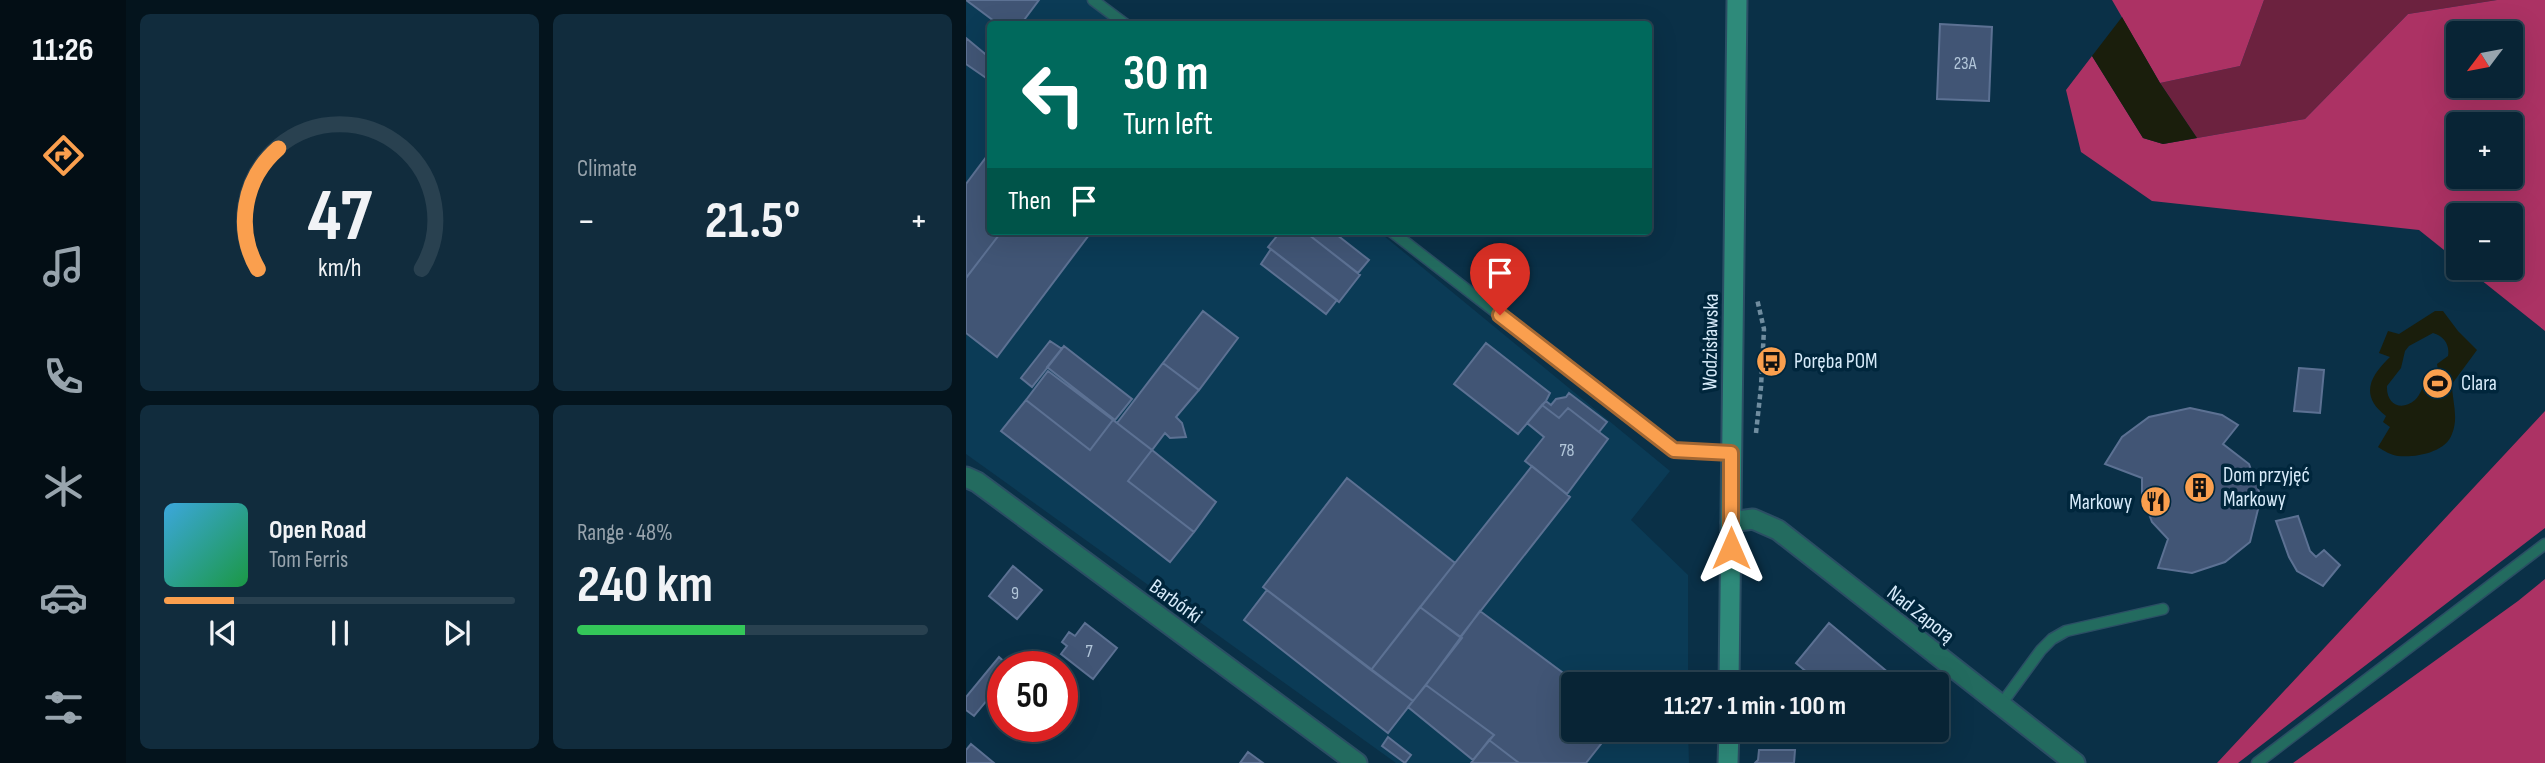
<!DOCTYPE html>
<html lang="en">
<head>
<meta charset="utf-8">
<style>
	:root { --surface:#082435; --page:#112c3d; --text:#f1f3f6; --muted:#98a4ad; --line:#294150; --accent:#fa9f4e }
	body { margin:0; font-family:"Sofia Sans Condensed",sans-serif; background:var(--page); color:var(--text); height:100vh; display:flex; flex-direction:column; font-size:26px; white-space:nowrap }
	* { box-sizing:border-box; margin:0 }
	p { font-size:23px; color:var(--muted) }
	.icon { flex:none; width:38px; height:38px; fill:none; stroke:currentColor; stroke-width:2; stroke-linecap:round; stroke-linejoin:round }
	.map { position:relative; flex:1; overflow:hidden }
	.panel { display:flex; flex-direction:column; gap:14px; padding:14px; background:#04141d; width:840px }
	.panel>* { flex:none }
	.top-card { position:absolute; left:21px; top:21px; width:665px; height:214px; border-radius:7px; box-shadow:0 7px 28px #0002,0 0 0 2px var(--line); background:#00695c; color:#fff; overflow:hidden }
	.needle { width:46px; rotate:238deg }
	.controls { position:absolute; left:1480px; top:21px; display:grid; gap:14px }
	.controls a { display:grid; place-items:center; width:77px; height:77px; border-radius:7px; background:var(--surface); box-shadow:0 7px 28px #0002,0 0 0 2px var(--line); font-size:35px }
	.speed { position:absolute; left:21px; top:651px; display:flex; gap:14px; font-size:35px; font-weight:700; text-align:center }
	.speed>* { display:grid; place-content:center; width:91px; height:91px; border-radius:50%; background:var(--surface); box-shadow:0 7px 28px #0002,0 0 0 2px var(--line); line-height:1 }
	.speed .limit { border:10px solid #d22; background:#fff; color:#111 }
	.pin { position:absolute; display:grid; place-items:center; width:60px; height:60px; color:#fff; margin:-72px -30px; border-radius:50% 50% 50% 0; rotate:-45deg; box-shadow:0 0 7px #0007 }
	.pin .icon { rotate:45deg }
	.me { position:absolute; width:77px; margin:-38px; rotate:0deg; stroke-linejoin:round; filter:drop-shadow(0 0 5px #0008) }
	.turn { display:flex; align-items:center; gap:24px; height:147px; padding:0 21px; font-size:32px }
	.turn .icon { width:91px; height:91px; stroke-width:2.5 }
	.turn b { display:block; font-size:49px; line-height:60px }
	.then { display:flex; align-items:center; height:66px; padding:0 21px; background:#0003; gap:14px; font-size:26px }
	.big { font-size:52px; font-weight:700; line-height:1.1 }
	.panel .card { flex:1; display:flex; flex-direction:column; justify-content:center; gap:10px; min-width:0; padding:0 24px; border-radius:10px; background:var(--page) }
	.panel .dial { align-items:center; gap:0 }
	.dial svg { height:182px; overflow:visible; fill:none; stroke:var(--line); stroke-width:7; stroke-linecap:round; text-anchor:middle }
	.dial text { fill:var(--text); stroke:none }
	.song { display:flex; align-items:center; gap:21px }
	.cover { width:84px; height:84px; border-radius:10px; background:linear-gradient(135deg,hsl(200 70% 55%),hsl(140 70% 35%)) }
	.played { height:7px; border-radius:4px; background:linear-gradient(90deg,var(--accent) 20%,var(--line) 20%) }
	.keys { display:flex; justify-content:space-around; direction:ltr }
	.heat { display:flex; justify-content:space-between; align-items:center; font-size:38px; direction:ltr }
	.charge { height:10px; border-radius:5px; background:linear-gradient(90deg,#34c759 48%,var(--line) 0) }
	.panel .tiles { flex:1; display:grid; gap:14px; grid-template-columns:repeat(2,1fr) }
	.trip { position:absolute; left:595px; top:672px; width:388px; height:70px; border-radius:7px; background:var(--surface); box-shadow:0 7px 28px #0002,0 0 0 2px var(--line); font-weight:700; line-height:70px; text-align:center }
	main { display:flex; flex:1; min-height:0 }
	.menu { display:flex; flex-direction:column; width:126px; justify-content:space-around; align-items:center; background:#030e15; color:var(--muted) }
	.menu .icon { width:49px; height:49px }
	.menu .current { color:var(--accent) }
	.menu b { font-size:32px; color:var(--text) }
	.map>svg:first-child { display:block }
	.built { fill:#0b3b56 }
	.green { fill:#6c223f }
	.forest { fill:#ac3264; fill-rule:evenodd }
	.water { fill:#1a1e0c; fill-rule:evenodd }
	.building { fill:#415575; stroke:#5c7193; stroke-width:2 }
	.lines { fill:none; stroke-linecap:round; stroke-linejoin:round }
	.service-casing { stroke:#2b4e64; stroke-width:13 }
	.minor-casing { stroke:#2b4e64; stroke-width:23 }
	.secondary-casing { stroke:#2b4e64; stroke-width:23 }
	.path { stroke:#708da0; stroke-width:4.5; stroke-dasharray:5 3.5; stroke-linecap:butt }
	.service { stroke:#236b5f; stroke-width:10 }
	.minor { stroke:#236b5f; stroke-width:19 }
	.secondary { stroke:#2e8a7a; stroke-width:19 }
	.route-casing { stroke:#a26733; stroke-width:18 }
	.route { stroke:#fa9f4e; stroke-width:12 }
	.labels { text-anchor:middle; stroke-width:7; stroke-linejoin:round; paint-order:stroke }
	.number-label { font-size:18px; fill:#b2c6d9 }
	.street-label { font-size:21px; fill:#d7ebfa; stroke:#00263c }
	.poi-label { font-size:21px; fill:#d7ebfa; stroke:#00263c; text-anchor:start }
</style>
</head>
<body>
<main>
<nav class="menu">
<b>11:26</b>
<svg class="icon current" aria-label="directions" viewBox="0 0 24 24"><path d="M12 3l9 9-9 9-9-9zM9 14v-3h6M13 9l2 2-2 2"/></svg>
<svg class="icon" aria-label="music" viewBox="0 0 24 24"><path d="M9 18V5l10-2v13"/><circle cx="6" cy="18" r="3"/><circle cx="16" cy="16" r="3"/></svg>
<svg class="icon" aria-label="phone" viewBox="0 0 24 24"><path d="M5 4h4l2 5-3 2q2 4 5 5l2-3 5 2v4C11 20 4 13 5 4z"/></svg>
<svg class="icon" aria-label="climate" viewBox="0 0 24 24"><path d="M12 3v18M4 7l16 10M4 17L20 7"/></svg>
<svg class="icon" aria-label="car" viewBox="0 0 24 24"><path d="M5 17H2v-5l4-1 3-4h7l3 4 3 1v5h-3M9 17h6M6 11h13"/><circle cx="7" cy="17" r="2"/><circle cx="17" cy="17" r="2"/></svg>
<svg class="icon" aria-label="filters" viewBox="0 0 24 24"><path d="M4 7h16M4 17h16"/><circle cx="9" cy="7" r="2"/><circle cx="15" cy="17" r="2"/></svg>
</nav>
<section class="panel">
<div class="tiles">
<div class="card dial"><svg viewBox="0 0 100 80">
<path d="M14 69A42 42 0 1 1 86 69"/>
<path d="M14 69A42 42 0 0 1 23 16" stroke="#fa9f4e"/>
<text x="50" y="56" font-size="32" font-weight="700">47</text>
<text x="50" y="72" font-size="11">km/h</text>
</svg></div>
<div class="card"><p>Climate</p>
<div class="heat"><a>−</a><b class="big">21.5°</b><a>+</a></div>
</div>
<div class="card">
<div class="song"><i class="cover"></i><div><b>Open Road</b><p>Tom Ferris</p></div></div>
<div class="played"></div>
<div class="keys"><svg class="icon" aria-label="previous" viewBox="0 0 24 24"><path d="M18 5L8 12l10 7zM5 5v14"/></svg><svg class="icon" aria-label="pause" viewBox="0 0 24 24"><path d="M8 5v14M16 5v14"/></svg><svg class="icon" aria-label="next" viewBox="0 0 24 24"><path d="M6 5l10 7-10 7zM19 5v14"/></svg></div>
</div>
<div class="card"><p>Range · 48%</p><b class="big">240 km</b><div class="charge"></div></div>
</div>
</section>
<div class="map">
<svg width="1579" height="763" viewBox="0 0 1579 763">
	<rect width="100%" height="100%" fill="#0a3047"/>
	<path class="built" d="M0,0H130L160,24H24V231H412L704,471L665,520L722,575V684H607V730H722L723,763H430L0,454Z"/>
	<path class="green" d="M1298,0H1531L1442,14L1339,119L1231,138L1194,83L1274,66Z"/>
	<path class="forest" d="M1146,0H1298L1274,66L1194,83Z
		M1531,0H1579V331L1500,268H1545V215H1493V262L1453,230L1186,201L1115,152L1100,90L1126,56L1177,138L1197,144L1339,119L1442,14ZM1493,33H1545V86H1493ZM1493,124H1545V177H1493Z
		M1579,411V528L1272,763H1251Z
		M1579,579V763H1327L1552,601Z"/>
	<path class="water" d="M1156,17L1194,83L1231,138L1197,144L1177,138L1126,56Z
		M1469,311H1477L1492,331L1511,350L1486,384C1486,401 1493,417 1486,434C1480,452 1450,458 1432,456C1425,455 1418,451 1412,447L1424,427L1417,422L1420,416C1394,396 1403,377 1424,357L1413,353L1422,331L1433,334ZM1467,333C1478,336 1484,345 1482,356L1471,364L1472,370L1470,376L1460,378C1457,386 1455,394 1449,400C1435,412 1420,404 1421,386L1435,368L1439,351L1443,346Z"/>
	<path class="building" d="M0,0H73L55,24H32Z
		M974,24L1026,27L1023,101L971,99Z
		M0,38L24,58L23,80L0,64Z
		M24,152V231H36L0,278V184Z
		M36,231H126L31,357L0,333V278Z
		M315,231H338L394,275L373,302L302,247Z
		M338,231H366L403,260L392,273Z
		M305,249L371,300L360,314L295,264Z
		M237,311L272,338L233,390L197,363Z
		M84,341L96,349L66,387L55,378Z
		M520,343L584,393L580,401L552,434L488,384Z
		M98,346L166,399L149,420L81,367Z
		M197,363L233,390L210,417L216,423L220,437L204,438L199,433L186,450L151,423Z
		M1333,368L1358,370L1354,413L1328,411Z
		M82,371L147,420L124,450L60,400Z
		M603,393L641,422L633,432L602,408L593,418L576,405L580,401L585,405L590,399L600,397Z
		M60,400L124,450L147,420L186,450L162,481L228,532L204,562L35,431Z
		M576,405L593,418L602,408L642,439L601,494L559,461L578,437L561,423Z
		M1224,408L1256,415L1272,425L1257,444L1283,464L1295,497L1284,542L1259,562L1226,573L1192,568L1202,539L1186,522L1176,495V478L1139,464L1156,437L1183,417Z
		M186,450L250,502L228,532L162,481Z
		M566,466L604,497L494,637L454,607Z
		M381,478L489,563L405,670L297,587Z
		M1332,516L1344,551L1350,557L1358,550L1374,565L1357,586L1331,571L1323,557L1310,521Z
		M47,566L76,590L51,619L23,596Z
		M301,590L447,701L422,733L278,620Z
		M454,607L496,638L447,701L405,670Z
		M514,611L612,684H607V730H646L620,763H553L523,740L528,735L460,685Z
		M119,623L151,648L127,679L95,654L101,646L96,642L103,632L109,636Z
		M863,623L936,684H855L830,663Z
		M33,657L44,667H37V681L8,716L0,710V697Z
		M460,685L528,735L507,760L442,707Z
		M96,688L110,698L96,716Z
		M422,737L445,755L439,763L416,746Z
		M523,740L553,763H505Z
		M5,744L28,763H0V750Z
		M793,750H829L828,763H789L792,760Z
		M282,752L297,763H274Z"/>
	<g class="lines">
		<defs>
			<path id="service" d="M127,0L159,24
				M425,231L708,450L765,453
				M1034,706L1075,650L1086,639L1100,631L1197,609
				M1291,763L1579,544"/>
			<path id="minor" d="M0,477L11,482L391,763
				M765,522L787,519L812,530L1109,763"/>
			<path id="secondary" d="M763,684L771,0
				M762,763L763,730"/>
		</defs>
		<use href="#service" class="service-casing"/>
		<use href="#minor" class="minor-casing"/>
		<use href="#secondary" class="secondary-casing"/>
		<path class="path" d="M790,433L795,387L798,329L791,299"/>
		<use href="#service" class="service"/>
		<use href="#minor" class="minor"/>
		<use href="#secondary" class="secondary"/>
	</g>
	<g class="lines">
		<defs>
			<path id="route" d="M534,315L708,450L765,453V548"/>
		</defs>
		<use href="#route" class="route-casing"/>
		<use href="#route" class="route"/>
	</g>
	<defs>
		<symbol id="bus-disc" viewBox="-11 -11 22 22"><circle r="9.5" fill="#fa9f4e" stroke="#00263c"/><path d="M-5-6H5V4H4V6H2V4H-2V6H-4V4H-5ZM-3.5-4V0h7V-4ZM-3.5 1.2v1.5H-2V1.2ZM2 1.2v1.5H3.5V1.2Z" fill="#111"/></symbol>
		<symbol id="stadium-disc" viewBox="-11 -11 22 22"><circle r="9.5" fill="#fa9f4e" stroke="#00263c"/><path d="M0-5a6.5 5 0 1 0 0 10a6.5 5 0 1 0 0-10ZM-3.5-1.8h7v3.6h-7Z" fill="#111"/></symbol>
		<symbol id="building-disc" viewBox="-11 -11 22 22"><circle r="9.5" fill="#fa9f4e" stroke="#00263c"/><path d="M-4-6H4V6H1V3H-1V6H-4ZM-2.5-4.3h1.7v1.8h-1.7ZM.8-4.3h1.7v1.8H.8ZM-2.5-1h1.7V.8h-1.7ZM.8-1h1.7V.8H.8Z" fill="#111"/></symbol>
		<symbol id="restaurant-disc" viewBox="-11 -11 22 22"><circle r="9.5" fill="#fa9f4e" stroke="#00263c"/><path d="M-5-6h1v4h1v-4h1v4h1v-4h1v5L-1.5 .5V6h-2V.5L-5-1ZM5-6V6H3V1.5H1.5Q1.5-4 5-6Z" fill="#111"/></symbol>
	</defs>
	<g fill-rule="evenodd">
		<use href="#bus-disc" x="788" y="344" width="35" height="35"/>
		<use href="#stadium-disc" x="1454" y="366" width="35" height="35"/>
		<use href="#building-disc" x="1216" y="470" width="35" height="35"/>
		<use href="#restaurant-disc" x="1172" y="484" width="35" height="35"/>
	</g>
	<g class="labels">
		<g class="number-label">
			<text x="999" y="69">23A</text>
			<text x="601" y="456">78</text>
			<text x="49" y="599">9</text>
			<text x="123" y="657">7</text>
		</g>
		<g class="street-label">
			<text transform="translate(744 342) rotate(-89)" y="7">Wodzisławska</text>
			<text transform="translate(210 601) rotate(36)" y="7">Barbórki</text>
			<text transform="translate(955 614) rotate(38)" y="7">Nad Zaporą</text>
		</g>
		<g class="poi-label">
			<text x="828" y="368">Poręba POM</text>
			<text x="1495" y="390">Clara</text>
			<text x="1257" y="482">Dom przyjęć<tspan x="1257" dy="24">Markowy</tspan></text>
			<text x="1166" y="509" text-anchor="end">Markowy</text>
		</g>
	</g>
</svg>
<div class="controls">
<a><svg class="needle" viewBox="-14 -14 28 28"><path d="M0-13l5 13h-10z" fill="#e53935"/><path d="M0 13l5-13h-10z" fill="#98a4ad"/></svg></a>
<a>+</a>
<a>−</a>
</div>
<div class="speed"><div class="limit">50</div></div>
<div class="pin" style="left:534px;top:315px;background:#d93025"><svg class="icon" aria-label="arrive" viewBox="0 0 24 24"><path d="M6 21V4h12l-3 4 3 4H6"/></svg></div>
<svg class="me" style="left:765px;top:548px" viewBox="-20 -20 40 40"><path d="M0-17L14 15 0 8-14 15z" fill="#fa9f4e" stroke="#fff" stroke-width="4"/></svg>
<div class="trip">11:27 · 1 min · 100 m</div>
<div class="top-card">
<div class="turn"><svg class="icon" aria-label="left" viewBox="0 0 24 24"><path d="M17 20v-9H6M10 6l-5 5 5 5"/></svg><div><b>30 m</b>Turn left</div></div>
<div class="then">Then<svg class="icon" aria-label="arrive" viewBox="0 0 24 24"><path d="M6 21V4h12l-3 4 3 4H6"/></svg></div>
</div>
</div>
</main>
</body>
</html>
